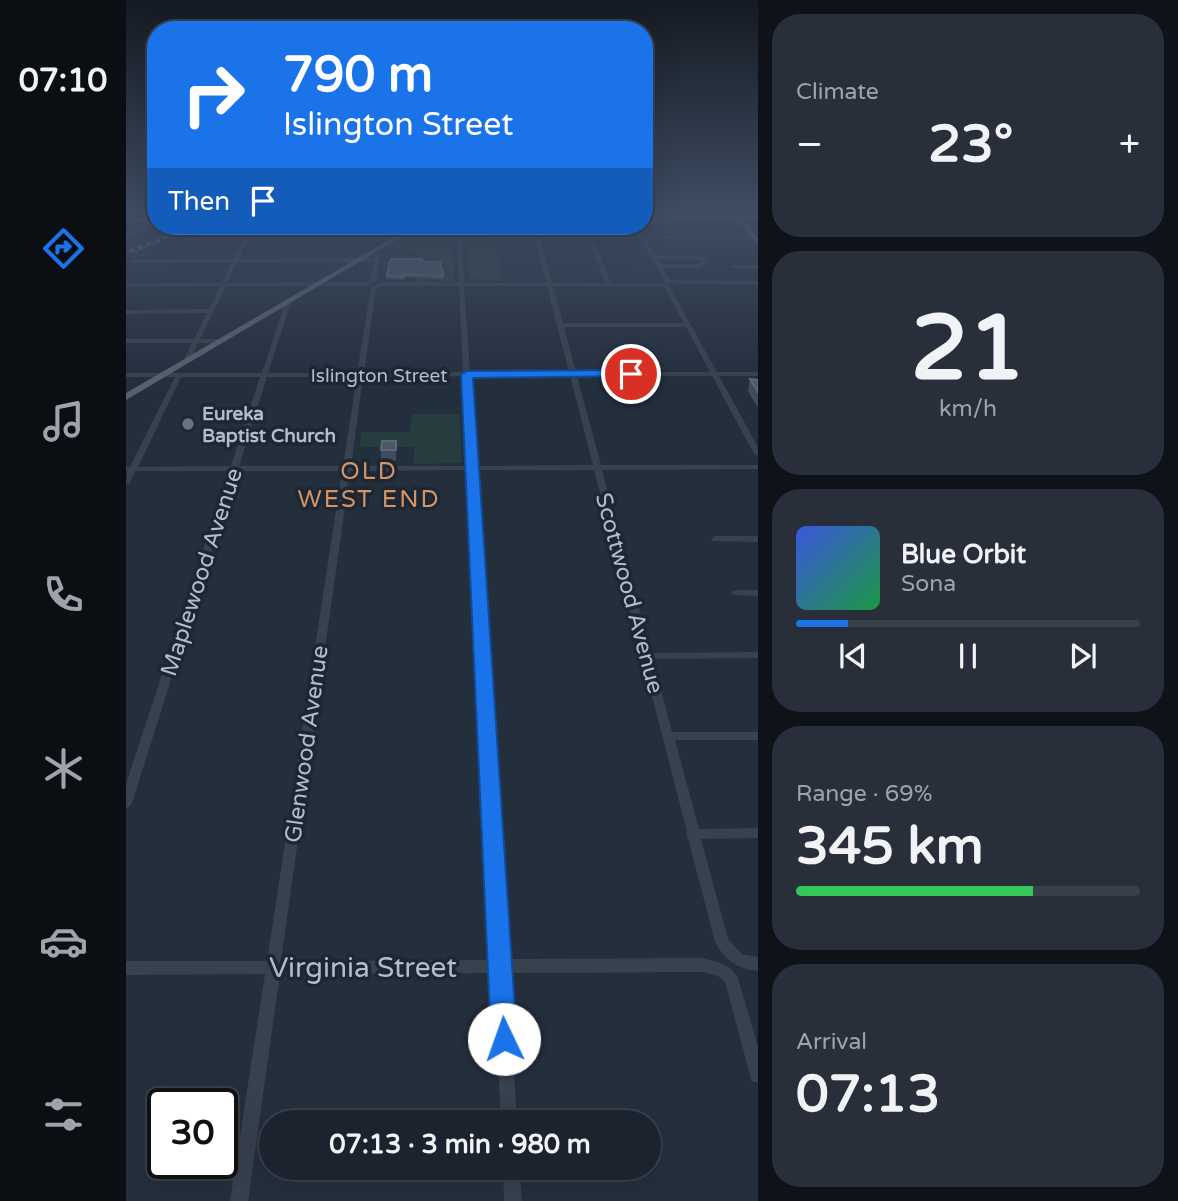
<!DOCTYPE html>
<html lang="en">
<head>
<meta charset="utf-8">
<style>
	:root { --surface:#1b232e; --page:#282f3a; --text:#f1f3f6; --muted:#a0a4aa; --line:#39404a; --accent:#1a73e8 }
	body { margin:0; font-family:"Varela Round",sans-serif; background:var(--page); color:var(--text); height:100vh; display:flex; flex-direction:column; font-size:26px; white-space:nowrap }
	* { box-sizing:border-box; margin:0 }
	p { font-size:23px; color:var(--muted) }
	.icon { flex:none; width:38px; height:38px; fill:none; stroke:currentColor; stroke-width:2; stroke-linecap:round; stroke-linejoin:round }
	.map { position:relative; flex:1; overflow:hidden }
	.sheet { display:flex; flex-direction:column; gap:14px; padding:14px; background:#0f1319; width:420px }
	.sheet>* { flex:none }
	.top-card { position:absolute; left:21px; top:21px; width:506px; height:214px; border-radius:28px; box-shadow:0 7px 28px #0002,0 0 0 2px var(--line); background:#1a73e8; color:#fff; overflow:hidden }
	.speed { position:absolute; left:21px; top:1088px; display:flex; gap:14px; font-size:35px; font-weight:700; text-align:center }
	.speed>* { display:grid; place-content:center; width:91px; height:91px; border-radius:50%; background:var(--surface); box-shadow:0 7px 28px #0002,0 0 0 2px var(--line); line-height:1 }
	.speed .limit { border:4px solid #111; border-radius:10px; background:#fff; color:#111 }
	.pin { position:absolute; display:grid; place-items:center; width:60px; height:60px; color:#fff; margin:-30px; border:4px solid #fff; border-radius:50%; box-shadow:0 2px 7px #0007 }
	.me { position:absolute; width:77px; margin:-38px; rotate:357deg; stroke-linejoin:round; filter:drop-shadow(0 0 5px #0008) }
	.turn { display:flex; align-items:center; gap:24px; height:147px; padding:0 21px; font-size:32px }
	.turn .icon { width:91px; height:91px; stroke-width:2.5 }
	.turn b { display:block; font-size:49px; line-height:60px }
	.then { display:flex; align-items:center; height:66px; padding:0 21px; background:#0003; gap:14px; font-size:26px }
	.big { font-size:52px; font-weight:700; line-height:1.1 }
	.sheet .widget { flex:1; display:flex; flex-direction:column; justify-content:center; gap:10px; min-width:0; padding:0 24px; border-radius:28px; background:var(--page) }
	.sheet .dial { align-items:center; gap:0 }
	.dial b { font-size:91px; line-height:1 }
	.song { display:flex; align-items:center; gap:21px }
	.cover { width:84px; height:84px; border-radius:10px; background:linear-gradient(135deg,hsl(230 70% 55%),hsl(140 70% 35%)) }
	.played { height:7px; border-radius:4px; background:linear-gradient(90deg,var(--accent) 15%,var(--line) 15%) }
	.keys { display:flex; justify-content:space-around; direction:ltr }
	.heat { display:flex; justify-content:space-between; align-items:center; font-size:38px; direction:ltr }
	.charge { height:10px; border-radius:5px; background:linear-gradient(90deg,#34c759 69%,var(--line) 0) }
	.trip { position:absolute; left:133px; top:1110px; width:402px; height:70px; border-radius:35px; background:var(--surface); box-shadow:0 7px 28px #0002,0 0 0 2px var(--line); font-weight:700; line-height:70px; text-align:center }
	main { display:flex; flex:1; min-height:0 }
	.menu { display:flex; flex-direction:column; width:126px; justify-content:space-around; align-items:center; background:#0b0e12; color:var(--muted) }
	.menu .icon { width:49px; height:49px }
	.menu .current { color:var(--accent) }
	.menu b { font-size:32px; color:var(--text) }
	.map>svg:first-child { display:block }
	.green { fill:#263c3f }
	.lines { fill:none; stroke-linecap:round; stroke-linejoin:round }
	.minor { fill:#38414e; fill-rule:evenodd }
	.major { fill:#56606e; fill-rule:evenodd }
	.rail-casing { stroke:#5a6575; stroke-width:3.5 }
	.rail { stroke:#1d2633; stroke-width:2; stroke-dasharray:4.5; stroke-linecap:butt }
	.wall { fill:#3f4b5c }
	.building { fill:#4b5868; stroke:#5c6777; stroke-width:2 }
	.route { fill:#1a73e8; stroke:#114b97; stroke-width:2 }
	.worship-dot { fill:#6b7280; stroke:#1d2633; stroke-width:2.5 }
	.labels { text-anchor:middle; stroke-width:7; stroke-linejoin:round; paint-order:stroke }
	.far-street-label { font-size:19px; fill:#b4bcc9; stroke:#1d2633 }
	.far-poi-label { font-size:19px; font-weight:bold; fill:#b4bcc9; stroke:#1d2633; text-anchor:start }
	.street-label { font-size:23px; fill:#b4bcc9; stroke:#1d2633 }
	.neighbourhood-label { font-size:24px; letter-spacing:2px; fill:#d59563; stroke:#1d2633 }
	.near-street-label { font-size:28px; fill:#b4bcc9; stroke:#1d2633 }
</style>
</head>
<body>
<main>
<nav class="menu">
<b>07:10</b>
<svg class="icon current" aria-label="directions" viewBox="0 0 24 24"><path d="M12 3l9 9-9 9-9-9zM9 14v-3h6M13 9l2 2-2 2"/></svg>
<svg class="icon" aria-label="music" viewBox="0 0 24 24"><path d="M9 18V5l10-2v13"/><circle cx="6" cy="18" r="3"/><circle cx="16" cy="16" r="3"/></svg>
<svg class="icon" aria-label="phone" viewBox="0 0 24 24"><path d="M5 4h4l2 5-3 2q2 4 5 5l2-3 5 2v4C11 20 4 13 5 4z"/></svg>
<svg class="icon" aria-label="climate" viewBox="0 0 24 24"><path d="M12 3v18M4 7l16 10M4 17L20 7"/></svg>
<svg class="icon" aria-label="car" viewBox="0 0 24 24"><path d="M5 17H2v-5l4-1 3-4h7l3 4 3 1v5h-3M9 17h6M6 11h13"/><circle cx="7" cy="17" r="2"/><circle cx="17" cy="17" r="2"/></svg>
<svg class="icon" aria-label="filters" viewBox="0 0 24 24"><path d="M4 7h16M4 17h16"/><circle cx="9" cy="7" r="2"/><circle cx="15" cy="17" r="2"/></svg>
</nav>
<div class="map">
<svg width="632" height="1201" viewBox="0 0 632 1201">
	<rect width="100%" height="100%" fill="#242f3e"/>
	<path class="green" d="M326,239L329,283H286V280L296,278L298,274V279L307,282L317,281V274L300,265L302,257L295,258L298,260V264L291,260L290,253L260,247L274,240Z
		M346,240H371L375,281L344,279L341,242Z
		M285,414H334L336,463L288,464V447H234L235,432H284Z"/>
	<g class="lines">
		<path class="minor" d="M12,211H17L6,223L18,228L29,224L31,226L0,237V234L13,229L1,223Z
			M523,211H527L531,220H527Z
			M124,226H128L123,237H176L180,226H184L181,237L408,236L406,226H410L413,236H512L507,226H511L517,236H628L630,237L628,238L519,239L529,255H574L583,261L573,268H536L544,280L632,281V285L540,283L514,239H468L485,283L542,284L591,372H632V376H593L632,447V456L628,454L586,376H451L475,465H632V469L476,470L525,653L632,652V658L527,659L546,732H632V740H549L573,829L632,828V838L575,839L602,939L616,954L632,957V971C612,969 598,960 589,942L562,838L560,834L561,832L468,470H350L381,959L577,958C591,962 605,964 612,978L632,1047V1083L626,1081L624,1075L599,982L592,976L577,972L382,973L391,1122H375L367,973L154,974L122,1201H104L139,974L0,975V961H141L216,471H111L6,803L4,806L0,808V784L103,471H9L3,484H0L1,471H0V467H4L49,377H0V373H136L159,302L162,300L165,302L142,373H231L245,287L258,282L333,283L331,240H122L113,259L249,258V257L242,255V253L254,255L250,281L241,286H100L74,339H95L98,341L95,343H72L63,362L60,364L57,362L66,343H0V339H68L81,313L0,314V310L83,309L94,286L0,287V283H96L106,262L6,263L3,261L4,260L107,259L117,240H59L57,239L59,238L118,237ZM409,239L420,283H338L336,240ZM414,239H463L479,283H426ZM531,259H573L577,261L572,264H534ZM111,262H248L244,280L240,282L101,283ZM259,286H333L337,372L238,373L250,289ZM338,286H421L443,372H344ZM427,286L538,287L558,323H437ZM438,327H560L584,372H450ZM337,376L342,466H225L237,377ZM344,376H444L467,465L350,466ZM55,377H134L105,466L12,467ZM141,377H231L217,466H113ZM342,470L367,960L155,961L224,471Z
			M608,265H632V269L606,268V266Z
			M589,536H632V542L586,541L585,539Z
			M610,590H632V596L607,595L605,593L607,591Z
			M377,1167H393L396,1201H378Z"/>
		<path class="major" d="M609,212L614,216H632V220H617L632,238V244L611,220L518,221V217L608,216L606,214Z
			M0,218H30V222H0Z
			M287,226H294L0,400V393Z"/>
		<defs>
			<path id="rail" d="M0,253L70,226"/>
		</defs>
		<use href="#rail" class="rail-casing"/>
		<use href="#rail" class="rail"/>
	</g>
	<path class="wall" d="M574,211H590V214H575Z
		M296,262L315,271H317V280L278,277V280L261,279V276Z
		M624,379L632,380V408L622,391Z
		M270,441V461H255V450Z"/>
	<path class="building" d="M265,259H296V262H315V271H317V277L278,274V277L261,276L263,263Z
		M624,379L632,380V392Z
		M256,441H270V450H255Z"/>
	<linearGradient id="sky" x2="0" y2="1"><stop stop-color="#141a22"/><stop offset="0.56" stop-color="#3f4d63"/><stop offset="1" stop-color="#3f4d63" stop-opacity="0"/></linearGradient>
	<rect width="632" height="380" fill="url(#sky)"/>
	<path class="route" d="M505,370L509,371V376L347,378L391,1039L387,1047L378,1051L369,1047L365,1039L335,374L341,371Z"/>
	<circle class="worship-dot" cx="62" cy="424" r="7"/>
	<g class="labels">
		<g class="far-street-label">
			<text x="253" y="382">Islington Street</text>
		</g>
		<g class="far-poi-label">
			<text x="76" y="420">Eureka<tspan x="76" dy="22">Baptist Church</tspan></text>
		</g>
		<g class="street-label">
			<text transform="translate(75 572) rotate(-72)" y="8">Maplewood Avenue</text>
			<text transform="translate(504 593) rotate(75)" y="8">Scottwood Avenue</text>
			<text transform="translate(180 744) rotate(-82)" y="8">Glenwood Avenue</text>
		</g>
		<g class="neighbourhood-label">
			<text x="243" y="479">OLD<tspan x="243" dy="28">WEST END</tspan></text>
		</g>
		<g class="near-street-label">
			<text x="237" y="977">Virginia Street</text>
		</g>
	</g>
</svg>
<div class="speed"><div class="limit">30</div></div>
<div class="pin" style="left:505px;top:374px;background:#d93025"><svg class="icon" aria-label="arrive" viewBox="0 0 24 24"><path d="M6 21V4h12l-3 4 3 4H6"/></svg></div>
<svg class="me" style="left:378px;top:1039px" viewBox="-20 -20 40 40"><circle r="19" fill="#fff"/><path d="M0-13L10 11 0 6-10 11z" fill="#1a73e8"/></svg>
<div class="trip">07:13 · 3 min · 980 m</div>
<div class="top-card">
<div class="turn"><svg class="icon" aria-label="right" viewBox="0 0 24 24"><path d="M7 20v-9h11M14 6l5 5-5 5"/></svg><div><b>790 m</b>Islington Street</div></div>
<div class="then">Then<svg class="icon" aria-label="arrive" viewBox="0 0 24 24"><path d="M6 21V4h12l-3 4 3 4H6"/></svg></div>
</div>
</div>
<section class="sheet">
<div class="widget"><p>Climate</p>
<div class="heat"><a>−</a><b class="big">23°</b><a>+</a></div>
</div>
<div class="widget dial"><b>21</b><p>km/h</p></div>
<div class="widget">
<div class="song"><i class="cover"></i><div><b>Blue Orbit</b><p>Sona</p></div></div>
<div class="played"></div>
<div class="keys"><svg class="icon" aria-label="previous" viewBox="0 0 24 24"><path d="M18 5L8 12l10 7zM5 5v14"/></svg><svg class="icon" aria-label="pause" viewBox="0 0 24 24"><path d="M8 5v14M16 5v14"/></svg><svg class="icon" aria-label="next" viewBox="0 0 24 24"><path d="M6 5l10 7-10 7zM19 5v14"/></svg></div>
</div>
<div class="widget"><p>Range · 69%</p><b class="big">345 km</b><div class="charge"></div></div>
<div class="widget"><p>Arrival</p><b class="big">07:13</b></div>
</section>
</main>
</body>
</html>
